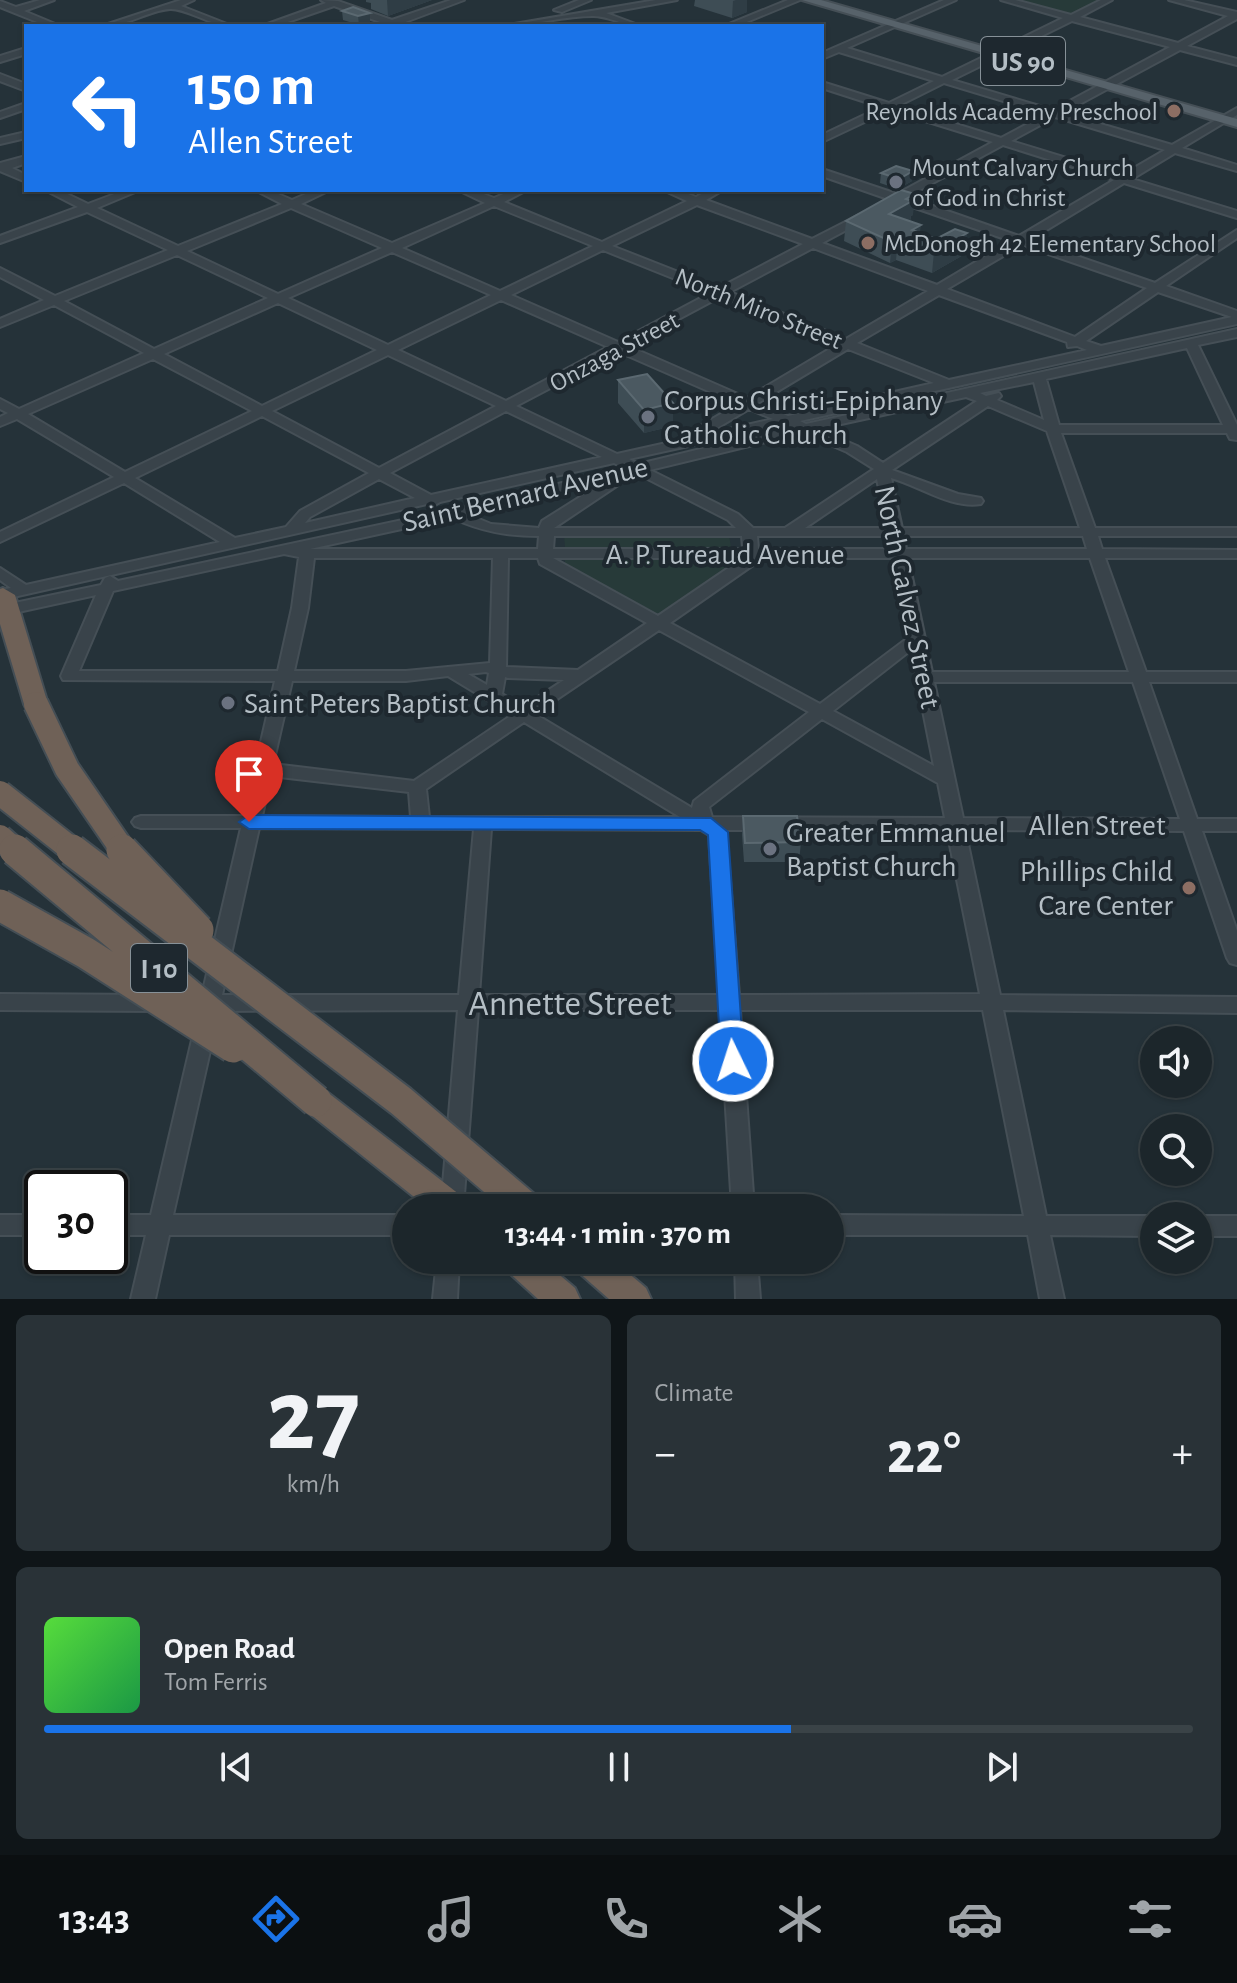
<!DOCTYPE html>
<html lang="en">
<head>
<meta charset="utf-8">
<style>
	:root { --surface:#1c262b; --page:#293237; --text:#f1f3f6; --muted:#a0a5a9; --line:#3a4347; --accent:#1a73e8 }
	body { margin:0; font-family:"Alegreya Sans",sans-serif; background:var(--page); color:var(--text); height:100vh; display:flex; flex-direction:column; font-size:30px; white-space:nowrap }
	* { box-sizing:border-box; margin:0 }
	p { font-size:26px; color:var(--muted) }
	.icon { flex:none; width:44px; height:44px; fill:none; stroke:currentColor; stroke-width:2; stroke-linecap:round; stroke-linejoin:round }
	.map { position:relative; height:1299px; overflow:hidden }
	.panel { display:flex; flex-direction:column; gap:16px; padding:16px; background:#0f1518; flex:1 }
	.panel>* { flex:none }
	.hud { position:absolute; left:24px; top:24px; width:800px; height:168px; border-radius:0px; box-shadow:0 2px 6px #0004,0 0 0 2px var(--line); background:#1a73e8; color:#fff; overflow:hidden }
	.tools { position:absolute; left:1140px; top:1026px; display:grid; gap:16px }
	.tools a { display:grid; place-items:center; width:72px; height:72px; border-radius:50%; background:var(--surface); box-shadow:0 2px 6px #0004,0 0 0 2px var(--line); font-size:40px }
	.speed { position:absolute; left:24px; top:1170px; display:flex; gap:16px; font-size:40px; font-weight:700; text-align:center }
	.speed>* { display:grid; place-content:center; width:104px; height:104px; border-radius:50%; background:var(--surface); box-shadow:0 2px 6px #0004,0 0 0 2px var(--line); line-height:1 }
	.speed .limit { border:4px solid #111; border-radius:12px; background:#fff; color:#111 }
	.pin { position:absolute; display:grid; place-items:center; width:68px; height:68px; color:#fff; margin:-82px -34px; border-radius:50% 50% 50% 0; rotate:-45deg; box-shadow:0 0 8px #0007 }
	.pin .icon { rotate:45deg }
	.me { position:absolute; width:88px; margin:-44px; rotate:356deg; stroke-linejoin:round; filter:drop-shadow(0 0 6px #0008) }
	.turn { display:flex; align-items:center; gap:28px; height:168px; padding:0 32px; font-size:36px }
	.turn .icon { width:104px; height:104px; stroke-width:2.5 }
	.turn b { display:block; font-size:56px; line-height:68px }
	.big { font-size:60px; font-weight:600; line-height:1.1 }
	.panel .widget { flex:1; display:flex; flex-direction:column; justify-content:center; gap:12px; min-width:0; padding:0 28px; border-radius:12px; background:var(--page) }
	.panel .dial { align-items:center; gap:0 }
	.dial b { font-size:104px; line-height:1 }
	.song { display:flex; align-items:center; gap:24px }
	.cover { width:96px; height:96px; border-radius:12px; background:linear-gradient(135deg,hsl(110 70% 55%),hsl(140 70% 35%)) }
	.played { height:8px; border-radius:4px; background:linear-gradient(90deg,var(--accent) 65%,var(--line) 65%) }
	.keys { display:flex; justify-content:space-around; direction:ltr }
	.heat { display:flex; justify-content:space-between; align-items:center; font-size:44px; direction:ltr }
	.panel .tiles { flex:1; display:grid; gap:16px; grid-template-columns:1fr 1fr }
	.widget:last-child { grid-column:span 2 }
	.trip { position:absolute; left:392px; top:1194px; width:452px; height:80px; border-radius:40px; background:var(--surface); box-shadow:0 2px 6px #0004,0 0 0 2px var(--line); font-weight:600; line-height:80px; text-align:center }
	.menu { display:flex; height:128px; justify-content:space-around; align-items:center; background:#0b0f11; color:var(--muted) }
	.menu .icon { width:56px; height:56px }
	.menu .current { color:var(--accent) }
	.menu b { font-size:36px; color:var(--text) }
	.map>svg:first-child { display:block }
	.green { fill:#273a39 }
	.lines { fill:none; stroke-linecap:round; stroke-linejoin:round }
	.minor-casing { stroke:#454f56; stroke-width:4 }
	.major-casing { stroke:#454f56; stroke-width:4 }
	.highway-casing { stroke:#444e55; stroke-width:4 }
	.minor { fill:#39434a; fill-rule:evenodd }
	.major { fill:#57626a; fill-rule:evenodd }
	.highway { fill:#6f6157; fill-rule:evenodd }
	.highway-bridge-far1-casing { stroke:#444e55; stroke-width:28; stroke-linecap:butt }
	.highway-bridge-casing { stroke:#444e55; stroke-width:35; stroke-linecap:butt }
	.highway-bridge-far1 { stroke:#6f6157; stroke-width:24 }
	.highway-bridge { stroke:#6f6157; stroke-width:31 }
	.wall { fill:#3e4d55 }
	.shaded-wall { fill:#2f3d45 }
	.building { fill:#4b5961; stroke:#5b6971; stroke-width:2 }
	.route { fill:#1a73e8; stroke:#114b97; stroke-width:2 }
	.education-dot { fill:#8d6e63; stroke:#1e282f; stroke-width:3 }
	.worship-dot { fill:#6b7280; stroke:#1e282f; stroke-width:3 }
	.labels { text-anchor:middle; stroke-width:8; stroke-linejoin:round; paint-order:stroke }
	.far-poi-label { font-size:26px; fill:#b4bec5; stroke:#1e282f; text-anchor:start }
	.far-street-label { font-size:26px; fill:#b4bec5; stroke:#1e282f }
	.shield { fill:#1e282f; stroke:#879198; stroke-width:2 }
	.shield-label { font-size:28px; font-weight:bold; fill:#b4bec5 }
	.poi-label { font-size:30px; fill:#b4bec5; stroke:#1e282f; text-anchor:start }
	.street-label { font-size:30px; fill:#b4bec5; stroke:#1e282f }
	.near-street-label { font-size:36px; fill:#b4bec5; stroke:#1e282f }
</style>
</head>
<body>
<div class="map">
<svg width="1237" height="1299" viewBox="0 0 1237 1299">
	<rect width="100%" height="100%" fill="#253239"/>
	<path class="green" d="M1005,0H1108L1072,18Z
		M564,535H729L731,547H565Z
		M565,560H734V565L663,613H656L565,564Z"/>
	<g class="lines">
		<defs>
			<path id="minor" d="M40,0H54L24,11L60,26H47L0,7V1L16,7Z
				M181,0H194L181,6L232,26C210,26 187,8 170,9C150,10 128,26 102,26Z
				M321,0L338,1L392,20L451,0H464L400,24V26H379L383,23L334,6L276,26H262L326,3Z
				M579,0H591L562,12L554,10Z
				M656,0H677L606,13L641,26C623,26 607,15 592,16C562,16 533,26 503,26Z
				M788,0H800L737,26H724Z
				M944,0H956L847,48L942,77L1063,18L1001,0H1015L1071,15L1101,0H1112L1080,17L1178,43L1228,16L1169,0H1184L1237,12V19L1187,46L1237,59V65L1180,50L1063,113L1172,145L1237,108V115L1182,148L1237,165V171L1175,153L1132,179L1237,211V218L1124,183L1030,240L1155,283L1237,230V238L1166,286L1237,311V324L800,421L806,424L1237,329V337L1198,345L1237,425V440L1230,439L1227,433H1061L1095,528H1237V536H1098L1102,549L1237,550V558H1105L1146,672H1237V682H1149L1197,819H1237V831H1202L1237,931V965L1230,963L1227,958L1184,831L965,830L1000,995L1237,997V1013L1003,1010L1046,1216H1154V1236L1050,1235L1064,1299H1040L1028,1235H830V1215L1024,1216L983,1010H740L754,1208H732L720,1010H478L463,1208H441L458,1010L219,1011L173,1215H406V1235H169L155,1299H131L146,1235H110V1215H151L199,1010L192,1003L195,998L202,995L241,828H141L135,826L132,822L135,818L141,816H244L275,681L63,680L61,676L96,595L0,616V606L101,585L105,578L110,576L118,581L454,509L624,468L614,463L440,502L433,506L427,504L0,600V590L11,588L0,580V568L26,585L220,542L124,483L0,542V532L114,477L17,419L0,426V417L8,413L0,409V399L19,409L144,353L54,305L0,327V319L44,300L0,277V268L55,296L168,250L87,212L0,243V236L78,207L45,190H59L88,204L125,190H140L97,208L178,246L282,204L255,190H269L292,200L315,190H330L301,204L392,243L485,203L458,190H473L494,198L513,190H527L504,202L602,242L687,201L663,190H678L696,197L709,190H723L706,200L812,239L859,215H867V219L822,243L937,285L1011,241L898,202L886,204L884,202L888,199L822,176V169L897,194L993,142L890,110L822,142V135L881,107L822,88V82L889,103L934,81L839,52L822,59V53ZM1072,21L1170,47L1053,110L952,80ZM944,83L1046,114L1001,138L898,106ZM1055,117L1165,150L1122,175L1011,141ZM1003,145L1114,180L1019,236L907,197ZM697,205L803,244L719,288L612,246ZM494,206L593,246L500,291L402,248ZM291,208L382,248L278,294L187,251ZM1022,245L1147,288L1075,337L947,289ZM813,248L928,291L846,339L730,292ZM603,250L710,293L618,342L511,295ZM392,252L491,295L388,345L288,298ZM177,255L268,298L154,349L64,301ZM1158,292L1232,317L1101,346L1086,341ZM939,295L1067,342L1068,347L1077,346L1087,350L949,380L857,343ZM720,297L838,344L747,398L628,346ZM501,300L608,347L506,401L398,350ZM278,303L377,350L262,406L164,354ZM1187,348L1223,425H1059L1046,379ZM848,349L934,383L788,416L758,403ZM619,352L738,404L695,429L693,432L698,436L617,454L516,406ZM388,355L496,406L379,468L272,411ZM153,359L252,411L125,472L28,414ZM1034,382L1044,420L997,400L1001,396L999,393L986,396L980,393ZM966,397L977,401L883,463L857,446L818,429ZM988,406L1047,431L1080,528H902L891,478C920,486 951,509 981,504L983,501L981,498L958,494L892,470ZM749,409L773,419L707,434ZM506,411L602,457L431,495L390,473ZM262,416L369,473L300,511L286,527L235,538L135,478ZM785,425L791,427L639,464L629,459ZM803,433L847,452L874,469L785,528H753L738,514L650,470ZM636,473L728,520L736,528H554ZM379,479L415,498L305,523L310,517ZM877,479L887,528H805ZM607,480L542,521L539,528L491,524L467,514ZM452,518C481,531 506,536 539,536L538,549H310ZM554,536H742L743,549H553ZM757,536H889L891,549H758ZM904,536H1083L1087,549H906ZM284,554L299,557L292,608L278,671H79L113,591ZM314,558H493L490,663L406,671H294L308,608ZM508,558H538L540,564L647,623L578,670L506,667ZM553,558H743L658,616ZM758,558H893L909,637L820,704L670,623L756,563ZM908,558H1090L1129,672H932ZM659,630L809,712L694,801L692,808L535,714ZM911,650L934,766L833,711ZM486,672L489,673L487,685L468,674ZM448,676L512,715L414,781L273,764L292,681H406ZM505,677L508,678L564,680L523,707L502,694ZM934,682H1133L1180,819L963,818ZM822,719L938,783L945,818L712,817L709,807ZM524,722L680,817H429L426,789ZM271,776L409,792L411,817L262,816ZM259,828L474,829L459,995H222ZM491,829L701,830L709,835L719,995H479ZM726,830H947L980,994L739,995Z
				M26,48V54L0,62V56Z
				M0,74L26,84V91L0,81Z
				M26,103V109L0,118V112Z
				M26,132V138L0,144V138Z
				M26,156V163L12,168L26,175V182L0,171V163Z
				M0,994L154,995L161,998L164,1003L161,1008L154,1011L0,1010Z
				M0,1215H42V1235H0Z
				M1198,1216H1237V1236H1198Z
				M437,1260H459L457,1299H433Z
				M735,1260H757L760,1299H736Z"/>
			<path id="major" d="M802,0H821L1237,119V127Z"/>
			<path id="highway" d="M3,588L15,595L48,704L45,710H27L24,704L0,624V589Z
				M316,1088L327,1092L464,1198L469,1208H428L305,1110L300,1101L305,1092Z
				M501,1260H542L575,1288L580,1299H538L506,1270Z
				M571,1260H613L646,1288L651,1299H609L576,1270Z"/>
		</defs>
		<use href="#minor" class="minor-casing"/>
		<use href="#major" class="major-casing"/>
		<use href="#highway" class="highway-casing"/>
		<use href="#minor" class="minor"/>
		<use href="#major" class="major"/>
		<use href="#highway" class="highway"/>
		<defs>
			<path id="highway-bridge-far1" d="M36,704L67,769L124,852
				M0,793L75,852
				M0,837L17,852"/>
			<path id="highway-bridge" d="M15,850L316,1101
				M72,850L401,1101L527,1208
				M122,850L198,930
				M0,905L86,953L233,1047"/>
		</defs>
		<use href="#highway-bridge-far1" class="highway-bridge-far1-casing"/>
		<use href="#highway-bridge" class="highway-bridge-casing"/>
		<use href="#highway-bridge-far1" class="highway-bridge-far1"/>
		<use href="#highway-bridge" class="highway-bridge"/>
	</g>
	<path class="wall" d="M366,0H432L388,16L371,9V3L366,2Z
		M695,0H747V12L732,18L694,6Z
		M342,11L370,13V22L359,25L343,20Z
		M913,171L912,181L898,189L880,183L881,173Z
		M913,215L911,216L910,222L920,233L965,254L932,273L896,260L890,263L844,241L846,221Z
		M618,380L673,403V426L644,433L618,403Z
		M743,816L801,842L799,862H744L742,835Z"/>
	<path class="shaded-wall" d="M387,0H432L388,16Z
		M736,0H747V12L732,18L733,1Z
		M370,13V22L359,25L358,16Z
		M913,171L912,181L898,189L899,179Z
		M915,194L913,215L911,216L910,222L889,214L906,199Z
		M921,225L918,246L912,230Z
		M967,233L965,254L932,273L934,252Z
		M898,240L896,260L890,263L892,242Z
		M673,403V426L644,433V410Z"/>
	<path class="building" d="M353,7L370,13L358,16L342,11Z
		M896,166L913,171L899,179L881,173Z
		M901,190L915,194L906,199L912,201L889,214L921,225L912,230L936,239L955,229L967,233L934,252L898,240L892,242L846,221Z
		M647,374L673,403L644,410L618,380Z
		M743,816H797L801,842L745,843Z"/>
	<path class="route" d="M249,815L711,818L728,832L744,1061L741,1067H725L721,1061L708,835L700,830L249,829L239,822Z"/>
	<g class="education-dot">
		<circle cx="1174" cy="111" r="8"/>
		<circle cx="868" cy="243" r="8"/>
		<circle cx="1189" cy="888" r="8"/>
	</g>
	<g class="worship-dot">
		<circle cx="896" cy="182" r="8"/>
		<circle cx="648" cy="417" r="8"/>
		<circle cx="228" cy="703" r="8"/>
		<circle cx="770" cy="849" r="8"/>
	</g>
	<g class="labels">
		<g class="far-poi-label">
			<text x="1158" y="120" text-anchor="end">Reynolds Academy Preschool</text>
			<text x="912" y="176">Mount Calvary Church<tspan x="912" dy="30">of God in Christ</tspan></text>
			<text x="884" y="252">McDonogh 42 Elementary School</text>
		</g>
		<g class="far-street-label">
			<text transform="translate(759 308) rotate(22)" y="9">North Miro Street</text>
			<text transform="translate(614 351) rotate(-28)" y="9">Onzaga Street</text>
		</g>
		<g class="shield">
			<rect x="981" y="37" width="84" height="48" rx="6"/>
			<rect x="131" y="944" width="56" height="48" rx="6"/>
		</g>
		<g class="shield-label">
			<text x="1023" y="71">US 90</text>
			<text x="159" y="978">I 10</text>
		</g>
		<g class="poi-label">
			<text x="664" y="410">Corpus Christi-Epiphany<tspan x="664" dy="34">Catholic Church</tspan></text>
			<text x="244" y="713">Saint Peters Baptist Church</text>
			<text x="786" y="842">Greater Emmanuel<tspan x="786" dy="34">Baptist Church</tspan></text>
			<text x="1173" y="881" text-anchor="end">Phillips Child<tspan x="1173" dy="34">Care Center</tspan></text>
		</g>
		<g class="street-label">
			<text transform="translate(525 494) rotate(-13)" y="10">Saint Bernard Avenue</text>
			<text x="725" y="564">A. P. Tureaud Avenue</text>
			<text transform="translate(908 597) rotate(78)" y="10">North Galvez Street</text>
			<text x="1097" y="835">Allen Street</text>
		</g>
		<g class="near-street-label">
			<text x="570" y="1015">Annette Street</text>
		</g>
	</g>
</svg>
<div class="tools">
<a><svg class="icon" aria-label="sound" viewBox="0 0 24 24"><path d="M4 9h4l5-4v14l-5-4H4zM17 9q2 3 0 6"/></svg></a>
<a><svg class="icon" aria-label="search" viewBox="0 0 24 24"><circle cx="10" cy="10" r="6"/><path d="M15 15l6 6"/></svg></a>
<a><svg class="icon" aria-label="layers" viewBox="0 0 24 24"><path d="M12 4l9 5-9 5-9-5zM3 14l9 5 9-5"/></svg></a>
</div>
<div class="speed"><div class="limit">30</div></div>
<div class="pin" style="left:249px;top:822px;background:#d93025"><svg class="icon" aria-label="arrive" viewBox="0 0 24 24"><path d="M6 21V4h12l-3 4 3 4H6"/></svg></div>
<svg class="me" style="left:733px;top:1061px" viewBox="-20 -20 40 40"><circle r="17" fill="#1a73e8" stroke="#fff" stroke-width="3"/><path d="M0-11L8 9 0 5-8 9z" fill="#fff"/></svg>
<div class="trip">13:44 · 1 min · 370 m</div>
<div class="hud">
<div class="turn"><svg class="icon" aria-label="left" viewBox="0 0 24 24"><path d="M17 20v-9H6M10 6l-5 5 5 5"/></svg><div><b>150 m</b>Allen Street</div></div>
</div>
</div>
<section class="panel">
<div class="tiles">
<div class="widget dial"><b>27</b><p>km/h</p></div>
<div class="widget"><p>Climate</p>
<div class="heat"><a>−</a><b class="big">22°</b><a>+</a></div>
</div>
<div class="widget">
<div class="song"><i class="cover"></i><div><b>Open Road</b><p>Tom Ferris</p></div></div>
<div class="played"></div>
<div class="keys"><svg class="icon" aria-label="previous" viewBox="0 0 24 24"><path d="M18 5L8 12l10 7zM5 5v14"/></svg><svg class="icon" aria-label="pause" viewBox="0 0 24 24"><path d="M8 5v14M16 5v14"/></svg><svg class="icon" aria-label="next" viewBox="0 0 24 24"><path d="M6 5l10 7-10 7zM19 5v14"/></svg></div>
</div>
</div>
</section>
<nav class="menu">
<b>13:43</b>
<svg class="icon current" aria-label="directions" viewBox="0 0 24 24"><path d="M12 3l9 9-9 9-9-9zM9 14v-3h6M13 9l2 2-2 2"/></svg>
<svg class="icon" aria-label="music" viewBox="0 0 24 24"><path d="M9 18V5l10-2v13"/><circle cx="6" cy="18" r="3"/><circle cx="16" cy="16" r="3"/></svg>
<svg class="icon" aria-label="phone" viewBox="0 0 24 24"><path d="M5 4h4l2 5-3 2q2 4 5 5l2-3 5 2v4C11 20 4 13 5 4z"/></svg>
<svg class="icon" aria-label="climate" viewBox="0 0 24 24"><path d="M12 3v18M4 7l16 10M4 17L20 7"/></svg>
<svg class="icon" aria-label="car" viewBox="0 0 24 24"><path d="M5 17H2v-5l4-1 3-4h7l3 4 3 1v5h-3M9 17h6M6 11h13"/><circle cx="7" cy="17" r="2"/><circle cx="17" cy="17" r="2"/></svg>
<svg class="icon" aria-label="filters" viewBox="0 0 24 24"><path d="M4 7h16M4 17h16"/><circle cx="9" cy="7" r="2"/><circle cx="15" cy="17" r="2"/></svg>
</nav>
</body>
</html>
